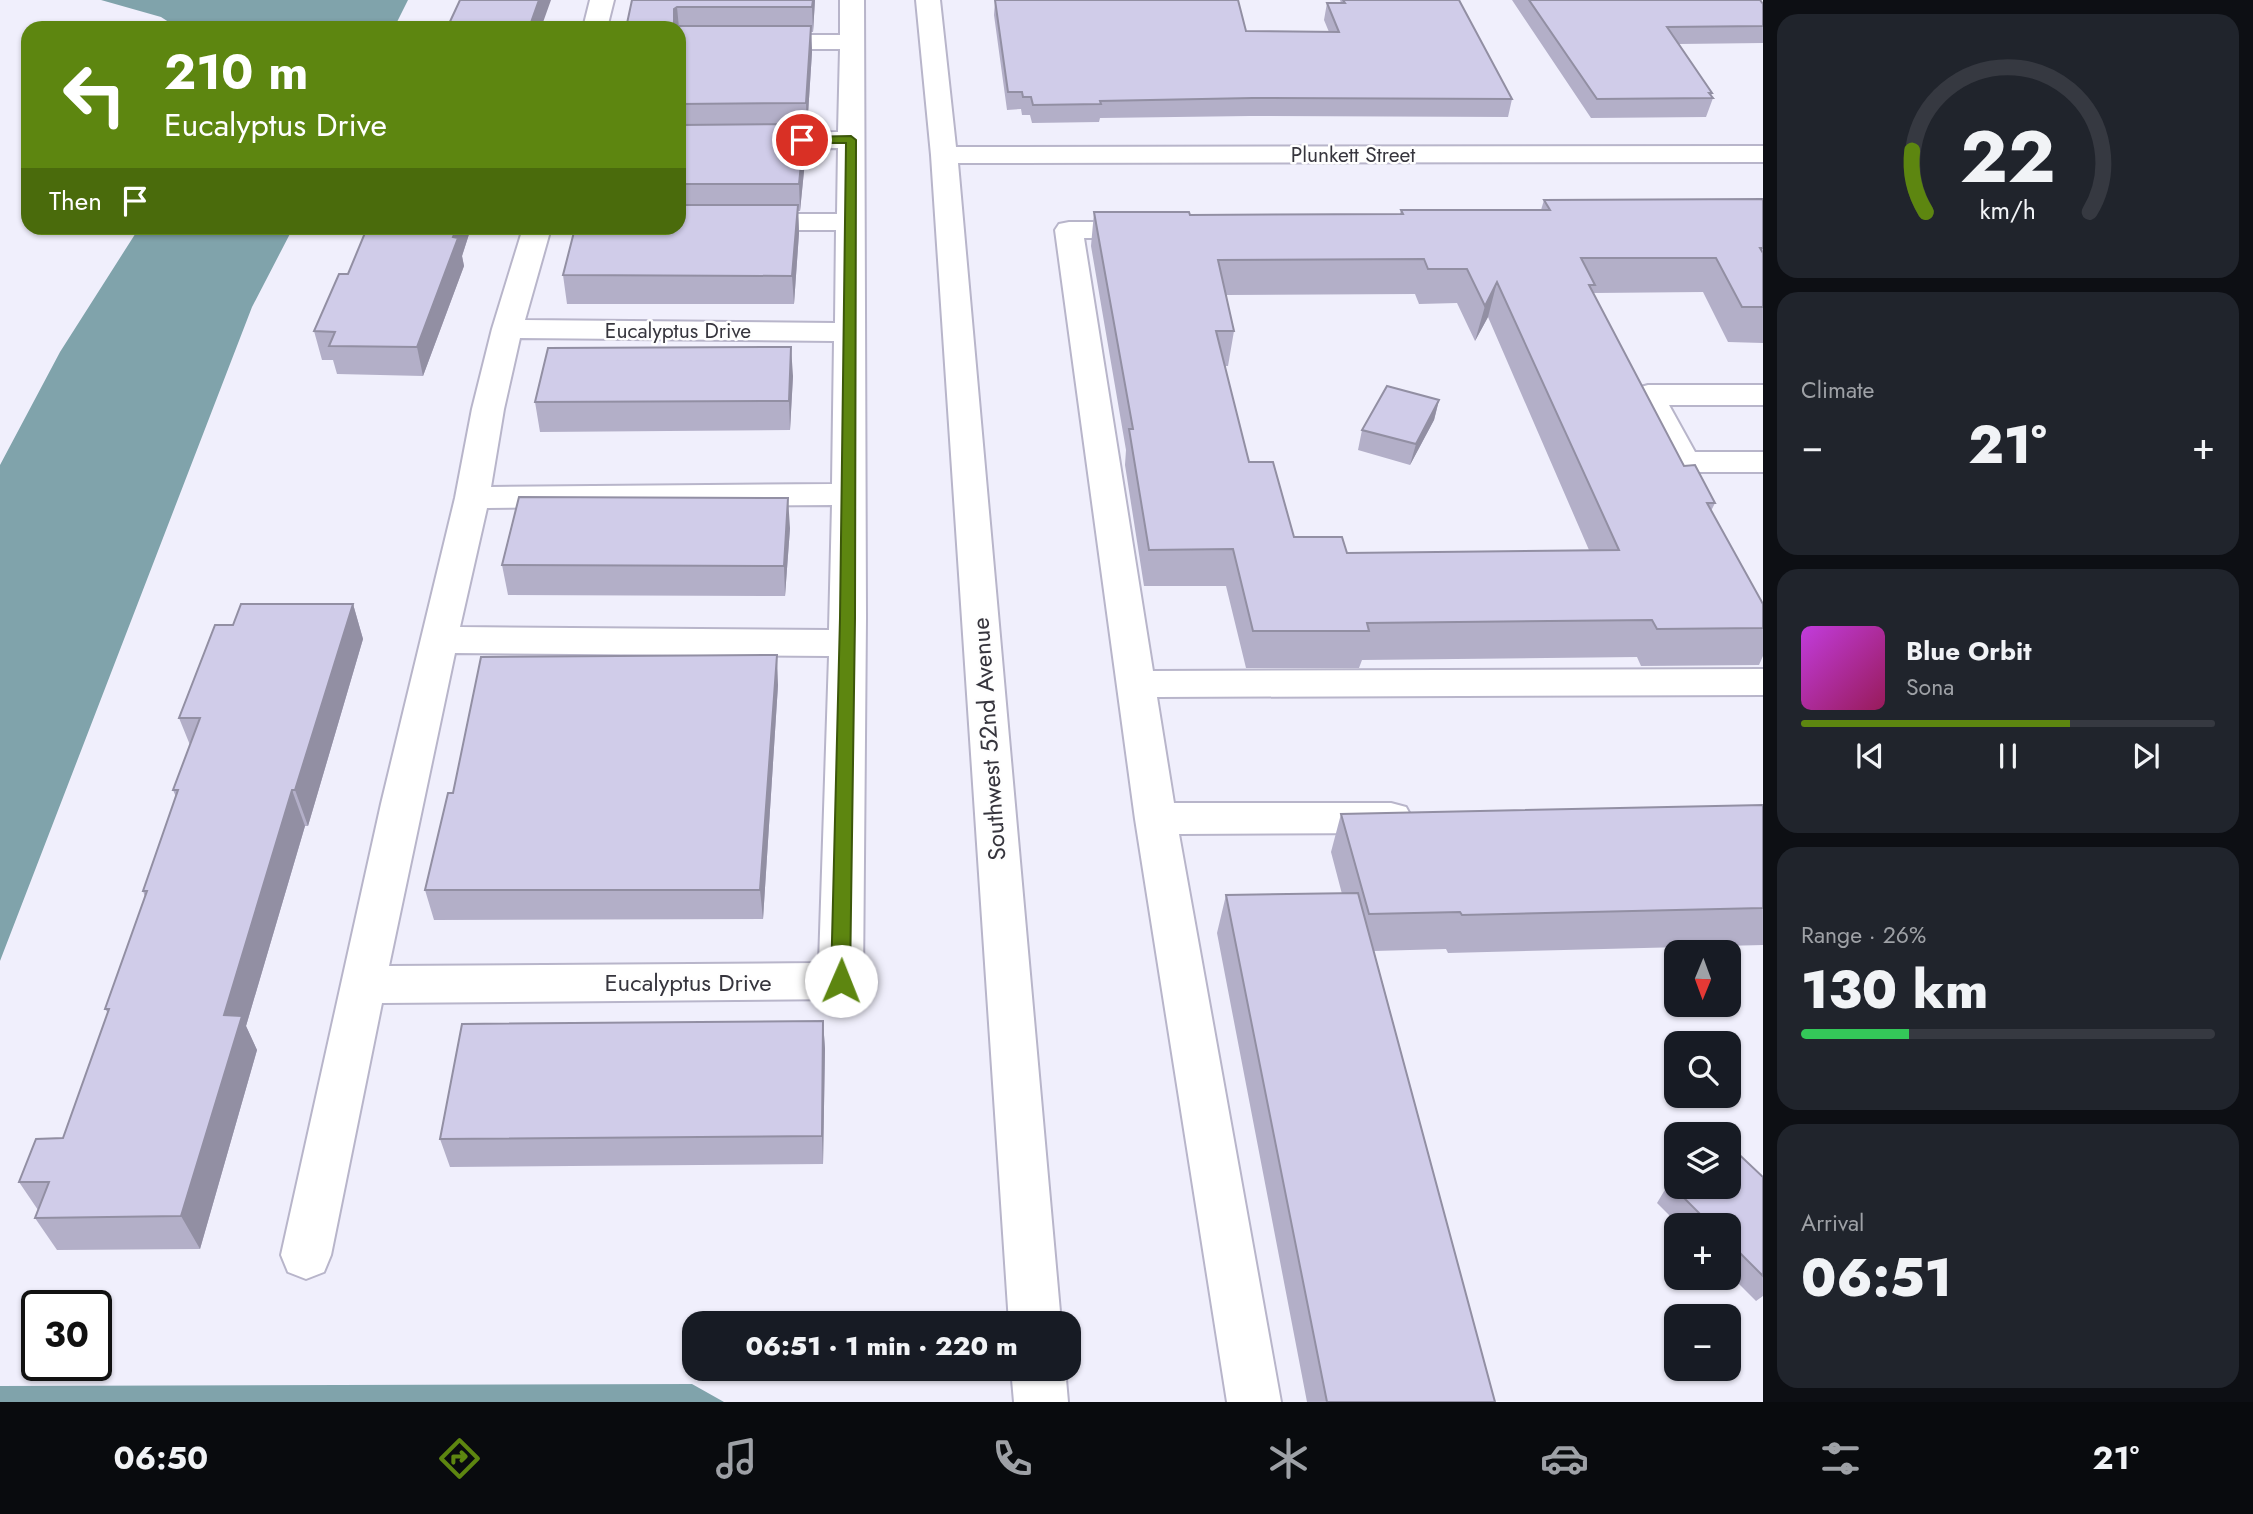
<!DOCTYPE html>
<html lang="en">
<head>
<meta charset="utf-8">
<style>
	:root { --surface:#171b24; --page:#20242c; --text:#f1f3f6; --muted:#9ea1a6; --line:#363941; --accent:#5d8610 }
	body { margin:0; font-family:Jost,sans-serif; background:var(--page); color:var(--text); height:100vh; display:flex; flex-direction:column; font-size:26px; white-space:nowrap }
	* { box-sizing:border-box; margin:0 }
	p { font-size:23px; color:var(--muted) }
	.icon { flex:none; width:38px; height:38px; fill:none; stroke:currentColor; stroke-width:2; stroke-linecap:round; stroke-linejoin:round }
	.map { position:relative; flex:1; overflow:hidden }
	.details { display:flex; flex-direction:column; gap:14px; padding:14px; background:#0d0f14; width:490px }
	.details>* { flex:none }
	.top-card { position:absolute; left:21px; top:21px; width:665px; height:214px; border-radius:21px; box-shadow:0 2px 5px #0004; background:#5d8610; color:#fff; overflow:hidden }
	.needle { width:46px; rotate:181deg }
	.controls { position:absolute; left:1664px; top:940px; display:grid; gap:14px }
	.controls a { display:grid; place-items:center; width:77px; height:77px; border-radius:14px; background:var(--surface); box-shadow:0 2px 5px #0004; font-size:35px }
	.speed { position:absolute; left:21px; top:1290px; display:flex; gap:14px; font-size:35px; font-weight:700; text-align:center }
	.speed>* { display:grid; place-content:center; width:91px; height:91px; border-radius:50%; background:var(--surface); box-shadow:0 2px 5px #0004; line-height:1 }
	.speed .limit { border:4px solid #111; border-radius:10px; background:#fff; color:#111 }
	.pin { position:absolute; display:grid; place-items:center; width:60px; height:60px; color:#fff; margin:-30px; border:4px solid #fff; border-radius:50%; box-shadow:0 2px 7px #0007 }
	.me { position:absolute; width:77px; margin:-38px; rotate:1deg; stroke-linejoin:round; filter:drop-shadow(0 0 5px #0008) }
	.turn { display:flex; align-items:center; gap:24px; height:147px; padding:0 28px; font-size:32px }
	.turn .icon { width:91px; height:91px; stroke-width:2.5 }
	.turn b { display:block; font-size:49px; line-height:60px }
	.then { display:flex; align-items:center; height:66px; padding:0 28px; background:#0003; gap:14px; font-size:26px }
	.big { font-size:52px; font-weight:800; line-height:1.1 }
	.details .tile { flex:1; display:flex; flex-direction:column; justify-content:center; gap:10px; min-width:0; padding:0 24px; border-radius:21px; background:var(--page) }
	.details .dial { align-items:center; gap:0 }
	.dial svg { height:182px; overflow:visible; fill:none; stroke:var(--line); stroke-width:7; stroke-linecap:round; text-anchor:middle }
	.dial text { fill:var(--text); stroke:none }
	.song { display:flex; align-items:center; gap:21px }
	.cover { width:84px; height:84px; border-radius:10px; background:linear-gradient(135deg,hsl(290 70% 55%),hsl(330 70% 35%)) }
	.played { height:7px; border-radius:4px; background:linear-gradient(90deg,var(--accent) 65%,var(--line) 65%) }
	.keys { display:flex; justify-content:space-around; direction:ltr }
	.heat { display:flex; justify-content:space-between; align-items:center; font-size:38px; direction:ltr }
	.charge { height:10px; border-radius:5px; background:linear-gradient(90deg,#34c759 26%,var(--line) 0) }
	.trip { position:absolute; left:682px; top:1311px; width:399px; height:70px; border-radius:21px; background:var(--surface); box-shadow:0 2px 5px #0004; font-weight:800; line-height:70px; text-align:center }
	.tabs { display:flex; height:112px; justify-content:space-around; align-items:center; background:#090b0e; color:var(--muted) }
	.tabs .icon { width:49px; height:49px }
	.tabs .on { color:var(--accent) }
	.tabs b { font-size:32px; color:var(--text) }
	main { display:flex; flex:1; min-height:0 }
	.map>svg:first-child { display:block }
	.water { fill:#80a3ab }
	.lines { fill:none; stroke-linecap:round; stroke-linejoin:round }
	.minor-casing { stroke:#b8b5ca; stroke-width:4 }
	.minor { fill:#fff; fill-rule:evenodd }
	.wall { fill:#b3afc8; fill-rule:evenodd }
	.shaded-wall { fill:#928fa3 }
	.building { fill:#d0cce9; stroke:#928fa3; stroke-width:2; fill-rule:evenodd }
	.route { fill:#5d8610; stroke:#3c570a; stroke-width:2 }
	.labels { text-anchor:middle; stroke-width:5; stroke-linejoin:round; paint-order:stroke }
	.far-street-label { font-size:21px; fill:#36353d; stroke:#fefefe }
	.street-label { font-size:24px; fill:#36353d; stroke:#fefefe }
</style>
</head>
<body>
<main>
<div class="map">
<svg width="1763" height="1402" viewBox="0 0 1763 1402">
	<rect width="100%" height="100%" fill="#f0effc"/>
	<path class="water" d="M101,0H408L394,28H178L161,17Z
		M139,228H293L252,307L0,961V465L60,352Z
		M692,1384L724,1402H0V1386Z"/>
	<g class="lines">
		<defs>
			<path id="minor" d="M590,0H614L607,28H583Z
				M840,0H864L866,618L863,981L857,994L841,999L382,1003L331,1255L324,1272L306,1279L288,1272L281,1255L381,804L455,498L472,409L492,329L523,228H551L525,320L835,323L836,230H679L669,228H679V214H837L838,148L679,149V133L838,132L840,49H679V35H840ZM520,338L834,341L832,484L491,487L504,409ZM832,505L829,630L460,627L487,508ZM455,653L829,656L819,963L389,966Z
				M916,0H940L956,147L1763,146V162L958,163L1061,1323H1009L931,155Z
				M1069,222H1143L1153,224L1157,230L1153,236L1143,238H1084L1153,671L1763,669V695L1157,697L1174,803H1391L1406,807L1412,818L1406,829L1391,833L1179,834L1281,1402H1227L1135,819L1055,230L1059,224Z
				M1648,385H1763V405H1669L1695,452H1763V472H1684L1672,469L1632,395L1637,388Z
				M1011,1368H1065L1068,1402H1014Z"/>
		</defs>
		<use href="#minor" class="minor-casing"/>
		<use href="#minor" class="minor"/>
	</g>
	<path class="wall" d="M632,0H815L813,32H811L812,52L807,130H805L806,151L800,211H798L799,233L794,304H567L563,275L679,228V28Z
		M995,0L1246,31L1329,32L1324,20L1327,3H1341L1340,0H1459L1512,99L1508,117L1250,116L1100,118L1099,122L1032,123L1030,115H1022L1021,109L1007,110L994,15Z
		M1512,0H1760L1763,4V43L1679,44L1712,93L1711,96L1713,98L1706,117L1591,118Z
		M1763,199V343L1728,342L1703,292L1593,293L1684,466L1715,503L1711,511L1763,604V656L1759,665L1641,666L1637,657L1362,660L1359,668H1246L1226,586H1144L1125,465L1126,450L1091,246L1094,212L1190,215L1400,214L1401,210H1541L1544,200ZM1415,294L1419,304L1457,303L1475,341L1488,317L1589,550L1347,553L1294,537L1249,462L1225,366H1228L1234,331L1226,295Z
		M367,228H471L462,256L464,266L423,376L337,374L333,360H322L314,331L348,274Z
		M793,376L790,430L540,432L535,402Z
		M1439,400L1434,420L1410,465L1358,450L1362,430Z
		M790,528L785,596L508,595L502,565Z
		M353,604L363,639L308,826H305L246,1026L257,1050L200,1249L57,1250L35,1218L38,1210L19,1182L63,1138L108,1013L105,1009L145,897L143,891L176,797L173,790L190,745L179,718L233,625Z
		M778,685L763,919L434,920L425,890L453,793Z
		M1763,805V945L1448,953L1446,949L1374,951L1495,1402H1307L1217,933L1226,895L1342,894L1331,852L1341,814Z
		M823,1021L825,1049L823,1164L450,1167L440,1139Z
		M1763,1177V1296L1756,1301L1729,1274V1225H1679L1657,1203L1669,1183Z"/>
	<path class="shaded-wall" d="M539,0H551L541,28H529Z
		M813,0H815L813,32L812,7Z
		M677,7L679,28H675L674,9Z
		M811,26L812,52L807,130L806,103Z
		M805,124L806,151L800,211L799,184Z
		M798,205L799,233L794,304L792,276Z
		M457,228H471L462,256L464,266L423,376L417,347Z
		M1497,282L1488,317L1475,341L1485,306Z
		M791,347L793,376L790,430L789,401Z
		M1439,400L1434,420L1410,465L1416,444Z
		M788,498L790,528L785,596L784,566Z
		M353,604L363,639L308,826L295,790Z
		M777,655L778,685L763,919L760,890Z
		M292,790L305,826L246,1026L257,1050L200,1249L181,1216L224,1015Z
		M823,1021L825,1049L823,1164L822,1136Z"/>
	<path class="building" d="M460,0H539L529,28H447Z
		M632,0H813L812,7H677L674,9V23L677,26H811L806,103L679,104V28H626Z
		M995,0H1238L1246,31L1339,32L1327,3H1345L1343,0H1459L1512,99L1253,98L1100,101L1101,104L1033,105L1031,97H1023L1022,92H1008Z
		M1529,0H1760L1763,4V26L1667,27L1712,93H1709L1713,98L1597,99Z
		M805,124L799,184H679V125Z
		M1763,199V248H1760L1763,253V307H1742L1716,258H1581L1595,285H1589L1684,466L1695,465L1715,503H1707L1763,604V628L1657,629L1652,620L1367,623L1369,631H1253L1233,549L1149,550L1129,429H1133L1094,212H1189L1190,215L1403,214L1401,210H1550L1544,200ZM1424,259L1428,269H1467L1485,306L1497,282L1619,550L1347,553L1342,537H1294L1273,462H1249L1216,331H1234L1218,260Z
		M679,205H798L792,276L563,275L575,228H679Z
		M367,228H457L453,237L458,238L417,347L329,346L335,332L314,331L339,274H348Z
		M791,347L789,401L535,402L548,348Z
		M1387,386L1439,400L1416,444L1362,430Z
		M519,497L788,498L784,566L502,565Z
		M241,604H353L295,790H292L224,1015L242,1016L181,1216L35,1218L49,1182H19L36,1139L63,1138L109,1009H105L147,891H143L178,790H173L200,718H179L215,625H233Z
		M777,655L760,890H425L448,793H453L481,657Z
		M1763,805V908L1462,915L1460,912L1369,914L1341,814Z
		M1358,893L1495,1402H1327L1226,895Z
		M823,1021L822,1136L440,1139L462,1024Z
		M1729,1145L1763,1177V1276L1729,1242V1225H1711L1669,1183L1676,1178V1186H1729Z"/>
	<path class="route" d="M851,136L856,140L855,618L850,981L847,987L841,989L834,987L831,981L840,618L846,143H802L796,140L802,137Z"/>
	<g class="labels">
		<g class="far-street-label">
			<text x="1353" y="162">Plunkett Street</text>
			<text x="678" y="338">Eucalyptus Drive</text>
		</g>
		<g class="street-label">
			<text transform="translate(989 739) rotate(-94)" y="8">Southwest 52nd Avenue</text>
			<text x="688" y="991">Eucalyptus Drive</text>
		</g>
	</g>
</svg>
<div class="controls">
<a><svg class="needle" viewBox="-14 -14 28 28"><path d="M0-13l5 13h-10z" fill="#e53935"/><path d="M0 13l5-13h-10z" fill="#9ea1a6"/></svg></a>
<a><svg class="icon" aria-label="search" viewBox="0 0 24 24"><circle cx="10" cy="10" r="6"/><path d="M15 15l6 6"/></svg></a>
<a><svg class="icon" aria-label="layers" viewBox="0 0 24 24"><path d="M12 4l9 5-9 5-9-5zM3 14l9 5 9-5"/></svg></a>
<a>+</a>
<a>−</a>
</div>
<div class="speed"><div class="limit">30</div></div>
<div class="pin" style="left:802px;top:140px;background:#d93025"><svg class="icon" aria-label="arrive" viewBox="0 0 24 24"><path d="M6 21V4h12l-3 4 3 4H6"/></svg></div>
<svg class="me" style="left:841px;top:981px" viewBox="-20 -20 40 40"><circle r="19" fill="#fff"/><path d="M0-13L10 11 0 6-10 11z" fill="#5d8610"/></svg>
<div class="trip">06:51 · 1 min · 220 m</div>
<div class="top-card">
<div class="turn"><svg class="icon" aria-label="left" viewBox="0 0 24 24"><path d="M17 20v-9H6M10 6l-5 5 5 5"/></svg><div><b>210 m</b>Eucalyptus Drive</div></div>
<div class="then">Then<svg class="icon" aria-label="arrive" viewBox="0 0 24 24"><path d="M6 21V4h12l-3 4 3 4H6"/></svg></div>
</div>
</div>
<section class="details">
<div class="tile dial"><svg viewBox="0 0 100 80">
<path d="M14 69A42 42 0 1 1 86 69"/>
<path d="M14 69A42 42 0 0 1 8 42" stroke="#5d8610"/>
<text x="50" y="56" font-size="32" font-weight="700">22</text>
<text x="50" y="72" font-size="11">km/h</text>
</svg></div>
<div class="tile"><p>Climate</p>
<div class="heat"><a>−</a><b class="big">21°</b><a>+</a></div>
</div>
<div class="tile">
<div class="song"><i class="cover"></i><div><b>Blue Orbit</b><p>Sona</p></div></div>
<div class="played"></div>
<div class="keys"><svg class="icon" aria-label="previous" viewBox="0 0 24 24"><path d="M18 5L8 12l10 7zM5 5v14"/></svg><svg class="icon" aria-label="pause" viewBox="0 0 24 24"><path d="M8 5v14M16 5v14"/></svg><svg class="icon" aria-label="next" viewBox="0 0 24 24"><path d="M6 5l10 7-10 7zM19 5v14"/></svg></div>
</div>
<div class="tile"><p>Range · 26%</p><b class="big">130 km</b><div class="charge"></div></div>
<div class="tile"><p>Arrival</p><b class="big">06:51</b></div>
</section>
</main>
<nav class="tabs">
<b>06:50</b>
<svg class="icon on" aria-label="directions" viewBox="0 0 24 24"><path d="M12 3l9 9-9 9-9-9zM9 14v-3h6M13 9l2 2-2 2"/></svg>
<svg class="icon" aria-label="music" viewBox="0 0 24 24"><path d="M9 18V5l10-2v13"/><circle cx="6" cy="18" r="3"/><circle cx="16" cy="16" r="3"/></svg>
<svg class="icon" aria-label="phone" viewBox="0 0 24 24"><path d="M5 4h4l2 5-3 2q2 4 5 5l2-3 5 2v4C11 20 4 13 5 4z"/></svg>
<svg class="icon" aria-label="climate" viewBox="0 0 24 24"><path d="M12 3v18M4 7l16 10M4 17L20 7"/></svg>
<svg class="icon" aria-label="car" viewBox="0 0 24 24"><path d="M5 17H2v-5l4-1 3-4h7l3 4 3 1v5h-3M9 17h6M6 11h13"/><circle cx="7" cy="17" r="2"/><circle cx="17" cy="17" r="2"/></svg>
<svg class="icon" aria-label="filters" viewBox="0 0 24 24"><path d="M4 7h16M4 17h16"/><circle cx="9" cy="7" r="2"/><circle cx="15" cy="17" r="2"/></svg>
<b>21°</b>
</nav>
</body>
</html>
